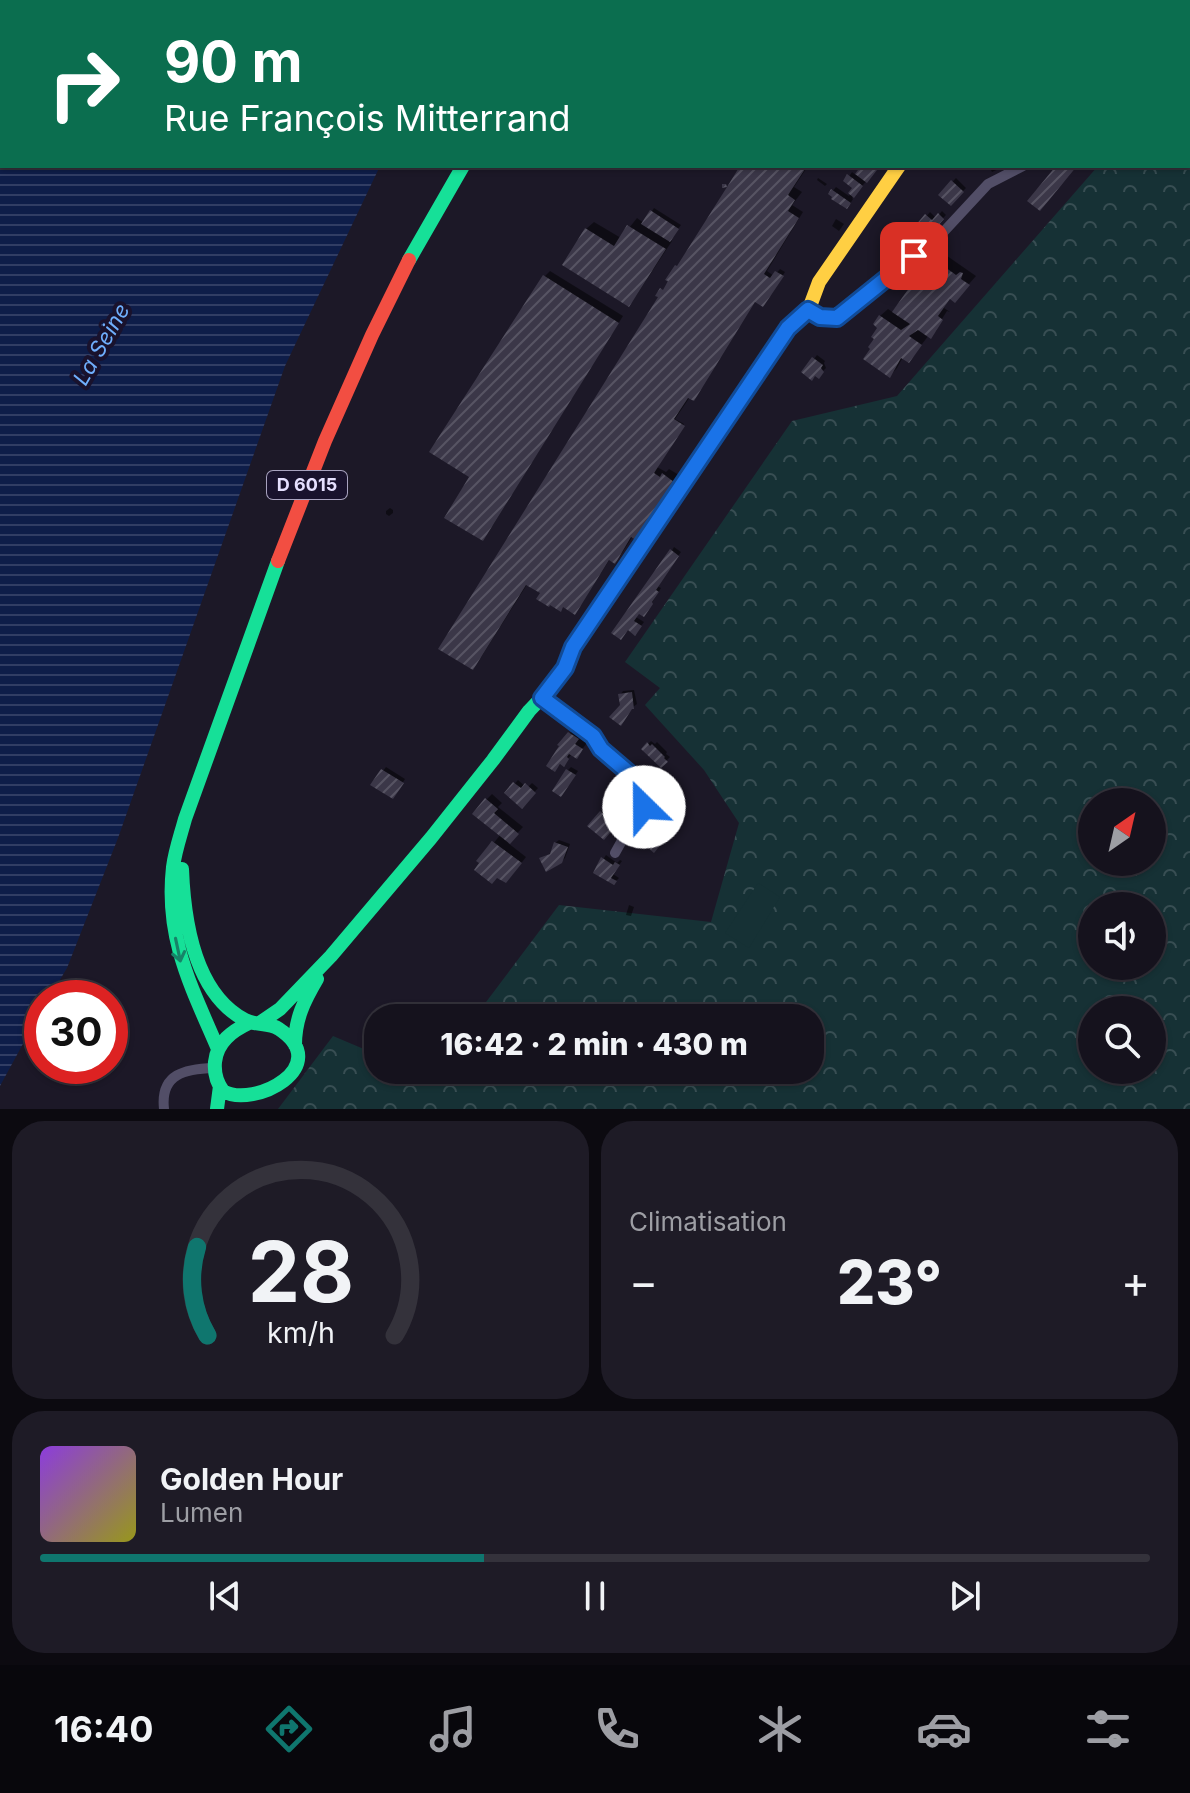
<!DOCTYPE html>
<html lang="fr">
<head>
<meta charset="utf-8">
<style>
	:root { --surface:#15121d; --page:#1e1b26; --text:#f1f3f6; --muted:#9d9ea4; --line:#34323b; --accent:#0f766e }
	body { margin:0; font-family:Inter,sans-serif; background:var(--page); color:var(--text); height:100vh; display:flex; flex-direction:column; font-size:30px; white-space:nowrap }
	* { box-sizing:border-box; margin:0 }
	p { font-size:26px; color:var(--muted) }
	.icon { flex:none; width:44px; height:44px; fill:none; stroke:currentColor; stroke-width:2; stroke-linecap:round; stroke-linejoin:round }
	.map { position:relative; height:1109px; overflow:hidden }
	.details { display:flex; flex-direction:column; gap:12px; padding:12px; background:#0c0a10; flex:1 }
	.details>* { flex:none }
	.top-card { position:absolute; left:0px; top:0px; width:1190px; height:168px; box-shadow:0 2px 6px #0004,0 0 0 2px var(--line); background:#0b6e4f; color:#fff; overflow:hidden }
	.needle { width:52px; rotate:34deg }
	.controls { position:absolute; left:1078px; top:788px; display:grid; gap:16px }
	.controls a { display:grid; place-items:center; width:88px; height:88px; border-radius:50%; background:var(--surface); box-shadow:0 2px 6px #0004,0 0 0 2px var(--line); font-size:40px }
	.speed { position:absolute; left:24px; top:980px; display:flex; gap:16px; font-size:40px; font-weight:700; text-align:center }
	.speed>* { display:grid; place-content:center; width:104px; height:104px; border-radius:50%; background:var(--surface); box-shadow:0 2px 6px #0004,0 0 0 2px var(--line); line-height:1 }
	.speed .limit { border:12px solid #d22; background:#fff; color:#111 }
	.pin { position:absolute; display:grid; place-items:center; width:68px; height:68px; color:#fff; margin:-34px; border-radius:16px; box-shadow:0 4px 12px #0006 }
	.me { position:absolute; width:88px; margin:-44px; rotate:337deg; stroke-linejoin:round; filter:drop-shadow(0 0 6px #0008) }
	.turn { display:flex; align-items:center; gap:28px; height:168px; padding:0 32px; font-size:36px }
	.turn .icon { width:104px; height:104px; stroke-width:2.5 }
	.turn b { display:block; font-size:56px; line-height:68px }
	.big { font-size:60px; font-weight:800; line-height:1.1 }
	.details .tile { flex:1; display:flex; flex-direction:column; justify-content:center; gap:12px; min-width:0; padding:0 28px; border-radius:32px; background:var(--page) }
	.details .dial { align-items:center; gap:0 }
	.dial svg { height:208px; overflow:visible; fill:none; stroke:var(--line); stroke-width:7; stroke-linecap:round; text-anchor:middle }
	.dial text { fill:var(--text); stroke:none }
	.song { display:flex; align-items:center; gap:24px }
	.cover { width:96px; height:96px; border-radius:12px; background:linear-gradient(135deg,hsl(270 70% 55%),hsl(60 70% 35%)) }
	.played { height:8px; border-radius:4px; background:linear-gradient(90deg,var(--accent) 40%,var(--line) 40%) }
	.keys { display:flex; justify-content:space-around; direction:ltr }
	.heat { display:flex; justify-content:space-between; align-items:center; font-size:44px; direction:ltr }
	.details .tiles { flex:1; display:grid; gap:12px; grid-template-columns:1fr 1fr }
	.tile:last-child { grid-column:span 2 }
	.trip { position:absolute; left:364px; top:1004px; width:460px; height:80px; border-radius:32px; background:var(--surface); box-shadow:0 2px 6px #0004,0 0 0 2px var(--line); font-weight:800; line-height:80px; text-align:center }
	.tab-bar { display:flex; height:128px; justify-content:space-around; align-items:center; background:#08070c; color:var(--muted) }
	.tab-bar .icon { width:56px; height:56px }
	.tab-bar .active { color:var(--accent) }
	.tab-bar b { font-size:36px; color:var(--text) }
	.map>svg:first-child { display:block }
	.forest { fill:url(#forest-crowns); fill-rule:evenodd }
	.green { fill:#163135 }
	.water { fill:url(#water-rules) }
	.shadow { fill:#0007 }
	.building { fill:url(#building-hatch) }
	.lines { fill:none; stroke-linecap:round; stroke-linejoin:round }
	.street { stroke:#524e67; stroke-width:10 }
	.fast { stroke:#16e098; stroke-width:14 }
	.slow { stroke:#ffcf43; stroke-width:14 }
	.jam { stroke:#f24e42; stroke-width:14 }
	.oneway { stroke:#178368 }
	.route-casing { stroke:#114b97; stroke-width:20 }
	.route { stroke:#1a73e8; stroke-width:14 }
	.labels { text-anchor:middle; stroke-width:8; stroke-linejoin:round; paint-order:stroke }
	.shield { fill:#19122d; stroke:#a8a2bf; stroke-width:2 }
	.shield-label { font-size:18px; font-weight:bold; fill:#e5dffe }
	.water-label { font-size:22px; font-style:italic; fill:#6faefc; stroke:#19122d }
</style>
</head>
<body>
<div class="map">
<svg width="1190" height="1109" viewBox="0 0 1190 1109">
	<defs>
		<pattern id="forest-crowns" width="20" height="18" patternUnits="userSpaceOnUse" patternTransform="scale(2)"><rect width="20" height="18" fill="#163135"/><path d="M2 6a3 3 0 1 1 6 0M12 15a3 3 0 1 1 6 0" fill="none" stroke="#384e53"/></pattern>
		<pattern id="water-rules" width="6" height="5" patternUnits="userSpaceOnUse" patternTransform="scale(2)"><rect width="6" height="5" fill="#0e1d49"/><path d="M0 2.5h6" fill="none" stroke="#313d64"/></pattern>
		<pattern id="building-hatch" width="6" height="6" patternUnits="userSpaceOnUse" patternTransform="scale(2)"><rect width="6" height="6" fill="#3b3748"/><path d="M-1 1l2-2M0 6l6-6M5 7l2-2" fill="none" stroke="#575463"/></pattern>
	</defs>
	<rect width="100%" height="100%" fill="#1c1827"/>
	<path class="forest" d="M1188,114H1190V1109H278L333,1036L378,1055V1070H415L430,1076L435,1070H810V1018H474L559,905L711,922L739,823L704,770L645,705L660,688L625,662L792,421L897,396L1098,166H1188ZM1092,802H1152V862H1092ZM1092,906H1152V966H1092ZM1092,1010H1152V1070H1092Z"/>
	<path class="green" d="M758,883L780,897L749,948L725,933Z"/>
	<path class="water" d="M71,0H475L474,2H70Z
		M2,118V166H380L285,366L118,838L67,968L49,998H42V1009L0,1086V122Z"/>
	<path class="shadow" d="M914,0L935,1L952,0L949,2H916Z
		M0,21L2,22V43L0,46Z
		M743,166H808L794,187L802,192L792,205L803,212L767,271L774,276L780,269L785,272L766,302L756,300L675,419L684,424L657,467L666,472L669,469L679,475L641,532L633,536L620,556L610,559L580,606L543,592L528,583L478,662Z
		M864,166H879L852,198L853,199L850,204L830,194L836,187L849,196L855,187L846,181L852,172L856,175Z
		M989,166H1005L992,172Z
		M818,178L827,184L825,186L817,180Z
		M956,178L966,188L951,203L941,194Z
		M654,208L681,225L670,240L672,241L636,296L629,304L586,229L594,222L621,238L637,218L644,223Z
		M942,211L946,215L935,226L932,223L924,231L918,226L930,212L936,218Z
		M836,219L844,224L839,231L832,226Z
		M940,251L976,276L955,300L951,297L944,308L950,312L947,311L935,330H937L931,336L929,335L909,361L903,357L897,368L890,376L880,327V316L888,309L894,313L933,258Z
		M550,271L623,316L488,533L482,539L472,477L545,276Z
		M817,355L825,361L824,363L826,368L818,376L804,372Z
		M390,508L393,510V513L389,516L386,514V511Z
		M674,547L681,552L657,586L661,588L647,611L640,612L636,617L644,622L638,630L628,628Z
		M634,690L637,704L633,707L622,706L620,695L623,691Z
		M575,727L583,732L579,738L587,743L576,757L572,754L563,764L562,763L555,769L560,745Z
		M651,741L655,744L657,742L667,752L666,754L670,757L661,766L643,749Z
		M386,767L405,779L396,793L373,784Z
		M571,767L578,771L564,792L568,770Z
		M518,780L527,788L532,783L538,788L522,806L506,793Z
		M629,784L644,793L638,803L619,797Z
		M492,794L502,803L498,807L523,827L508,843L526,857L512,875L479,861L501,834L486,800Z
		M603,811L606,814L609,812L619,821L604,838L590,826Z
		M559,840L570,844L565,858L561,862L541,859L553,852L555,843Z
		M606,855L617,863L620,860L622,861L613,874L619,878L614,883L595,872Z
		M629,905L634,907L631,916L626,915Z"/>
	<path class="building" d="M740,166H807L788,195L795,200L788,211L799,218L764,274L770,278L775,271L784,276L763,307L755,302L694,401L688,398L674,419L685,426L654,473L660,477L662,473L674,482L636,540L631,537L615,564L609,560L575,615L563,607L561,612L550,605L549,607L536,599L540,593L526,585L473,670L438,649L658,297L655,296L660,288L663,290L668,281L665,280L675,265L677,266L727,187L722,188V184H726L727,187Z
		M861,166L868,168L873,166L877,170L867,183L855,174Z
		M1056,166H1077L1040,211L1027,201Z
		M847,174L863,186L854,198L848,193L852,188L843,181Z
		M951,180L964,192L951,206L938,195Z
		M831,189L851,203L847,209L831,199L832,197L828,194Z
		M650,210L679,229L670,242L641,224Z
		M938,213L944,219L936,228L929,223L926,228L928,229L924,234L915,226L925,214L932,220Z
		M627,225L666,249L629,307L562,265L585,228L614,246Z
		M931,257L956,275L960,272L963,273L961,279L970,285L955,303L950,299L938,316L943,320L931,339L918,330L909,336L922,345L909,363L901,358L890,378L863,359L870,349L868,347L874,339L871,337L877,328L873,324L879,315L901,330L910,324L892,312Z
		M543,275L619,323L483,541L444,518L469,477L429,452Z
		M812,357L823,365L821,368L824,372L819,379L815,376L812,381L801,372Z
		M670,549L679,556L656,590L659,592L652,602L653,604L644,617L639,614L634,621L642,626L635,636L628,630L621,640L611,633Z
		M632,692L634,709H632L621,726L609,717L620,705L618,694Z
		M568,732L579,739L575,744L583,749L577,759L569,754L567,757L569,759L564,767L560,764L555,772L546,766L559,746L557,745Z
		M647,742L650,746L652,744L665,757L664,758L668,762L661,768L641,749Z
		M381,769L404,783L393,799L370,785Z
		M566,769L576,775L561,797L552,791Z
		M513,782L521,788L525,783L536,793L522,809L504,793Z
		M624,786L642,797L635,809L616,798Z
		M485,798L498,809L494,813L519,834L510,844L472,814Z
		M600,811L617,825L604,840L587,826Z
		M668,822L674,828L654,853L647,847Z
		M492,841L522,863L506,883L497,878L492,884L474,870L479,863L476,861Z
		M554,842L568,847L562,863L546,872L539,858L550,854Z
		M601,857L613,865L615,862L620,865L611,878L617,881L614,885L593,873Z"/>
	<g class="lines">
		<path class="street" d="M852,2L854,0
			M957,2L960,0
			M1132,2L1133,0
			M808,310L820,317L837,318L936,240L988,184L1023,166
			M542,698L593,736L601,749L643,785L647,793L644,807L629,828L615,853
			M164,1109C160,1073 186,1069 214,1068"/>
		<path class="fast" d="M409,260L463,166
			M182,869C184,920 194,993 245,1020C256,1026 269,1022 279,1029C335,1066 254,1109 223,1091C217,1083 214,1073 215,1062C217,1042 232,1031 249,1023
			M261,1022L280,1009L331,956L431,838L493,760L529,711L549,690L565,668L573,647L584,630L693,469
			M295,1045C295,1019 304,1001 317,979
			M218,1049C191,986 165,938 173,867C175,851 181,834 185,819L278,561
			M217,1109L220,1086"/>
		<path class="slow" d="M693,469L788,328L809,309L819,282L899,166"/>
		<path class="jam" d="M563,2L564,0
			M1028,2L1029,0
			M278,561L325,441L372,335L409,260"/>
	</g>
	<defs><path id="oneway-shaft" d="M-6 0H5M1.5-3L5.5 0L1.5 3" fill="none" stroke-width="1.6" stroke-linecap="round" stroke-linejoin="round" transform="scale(2)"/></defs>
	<use class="oneway" href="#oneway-shaft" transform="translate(178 950) rotate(78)"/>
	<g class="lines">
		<defs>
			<path id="route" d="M644,807L647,793L643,785L601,749L593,736L542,698L565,668L573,647L788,328L808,310L820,317L837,318L914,256"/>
		</defs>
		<use href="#route" class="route-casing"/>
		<use href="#route" class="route"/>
	</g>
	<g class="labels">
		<rect class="shield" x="267" y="471" width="80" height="28" rx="6"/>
		<g class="shield-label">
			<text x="307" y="491">D 6015</text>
		</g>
		<g class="water-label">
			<text transform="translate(101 344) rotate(-60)" y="8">La Seine</text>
		</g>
	</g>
</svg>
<div class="controls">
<a><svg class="needle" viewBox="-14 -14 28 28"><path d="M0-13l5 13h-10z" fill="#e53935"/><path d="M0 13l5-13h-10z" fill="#9d9ea4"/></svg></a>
<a><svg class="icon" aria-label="sound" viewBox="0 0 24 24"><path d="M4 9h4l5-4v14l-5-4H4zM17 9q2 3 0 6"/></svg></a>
<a><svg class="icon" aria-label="search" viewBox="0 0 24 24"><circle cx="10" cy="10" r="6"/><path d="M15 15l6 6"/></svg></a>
</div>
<div class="speed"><div class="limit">30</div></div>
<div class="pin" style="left:914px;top:256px;background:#d93025"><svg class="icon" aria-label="arrive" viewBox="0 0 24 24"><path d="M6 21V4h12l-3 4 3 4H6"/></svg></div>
<svg class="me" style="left:644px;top:807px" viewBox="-20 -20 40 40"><circle r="19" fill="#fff"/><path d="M0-13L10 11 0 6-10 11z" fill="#1a73e8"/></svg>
<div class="trip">16:42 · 2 min · 430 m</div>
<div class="top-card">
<div class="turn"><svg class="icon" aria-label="right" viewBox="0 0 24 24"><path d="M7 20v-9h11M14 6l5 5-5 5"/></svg><div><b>90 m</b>Rue François Mitterrand</div></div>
</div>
</div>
<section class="details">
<div class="tiles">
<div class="tile dial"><svg viewBox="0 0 100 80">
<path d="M14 69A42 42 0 1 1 86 69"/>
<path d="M14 69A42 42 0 0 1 10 35" stroke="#0f766e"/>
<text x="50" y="56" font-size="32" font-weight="700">28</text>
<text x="50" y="72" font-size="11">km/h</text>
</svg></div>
<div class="tile"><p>Climatisation</p>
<div class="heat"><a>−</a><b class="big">23°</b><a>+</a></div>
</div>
<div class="tile">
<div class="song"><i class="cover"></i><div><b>Golden Hour</b><p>Lumen</p></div></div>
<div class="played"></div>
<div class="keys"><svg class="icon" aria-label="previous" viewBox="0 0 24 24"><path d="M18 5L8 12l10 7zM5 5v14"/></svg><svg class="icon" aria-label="pause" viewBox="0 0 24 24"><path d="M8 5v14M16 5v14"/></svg><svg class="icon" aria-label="next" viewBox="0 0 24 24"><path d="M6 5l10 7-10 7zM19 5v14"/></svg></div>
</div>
</div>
</section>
<nav class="tab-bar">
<b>16:40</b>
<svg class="icon active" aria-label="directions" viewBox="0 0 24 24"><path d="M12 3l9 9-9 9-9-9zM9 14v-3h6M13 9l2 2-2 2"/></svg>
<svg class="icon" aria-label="music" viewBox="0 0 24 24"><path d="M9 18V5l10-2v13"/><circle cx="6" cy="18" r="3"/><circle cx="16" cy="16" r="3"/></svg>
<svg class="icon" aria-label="phone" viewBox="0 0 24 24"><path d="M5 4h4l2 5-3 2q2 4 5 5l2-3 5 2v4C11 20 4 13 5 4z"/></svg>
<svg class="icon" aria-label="climate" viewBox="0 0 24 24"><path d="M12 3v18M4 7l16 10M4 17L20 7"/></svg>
<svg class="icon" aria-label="car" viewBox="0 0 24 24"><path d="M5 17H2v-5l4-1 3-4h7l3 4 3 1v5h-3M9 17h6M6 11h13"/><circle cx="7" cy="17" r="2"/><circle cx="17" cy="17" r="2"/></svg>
<svg class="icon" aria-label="filters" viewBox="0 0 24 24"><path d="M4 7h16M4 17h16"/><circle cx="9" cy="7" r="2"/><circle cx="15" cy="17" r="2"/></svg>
</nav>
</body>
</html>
